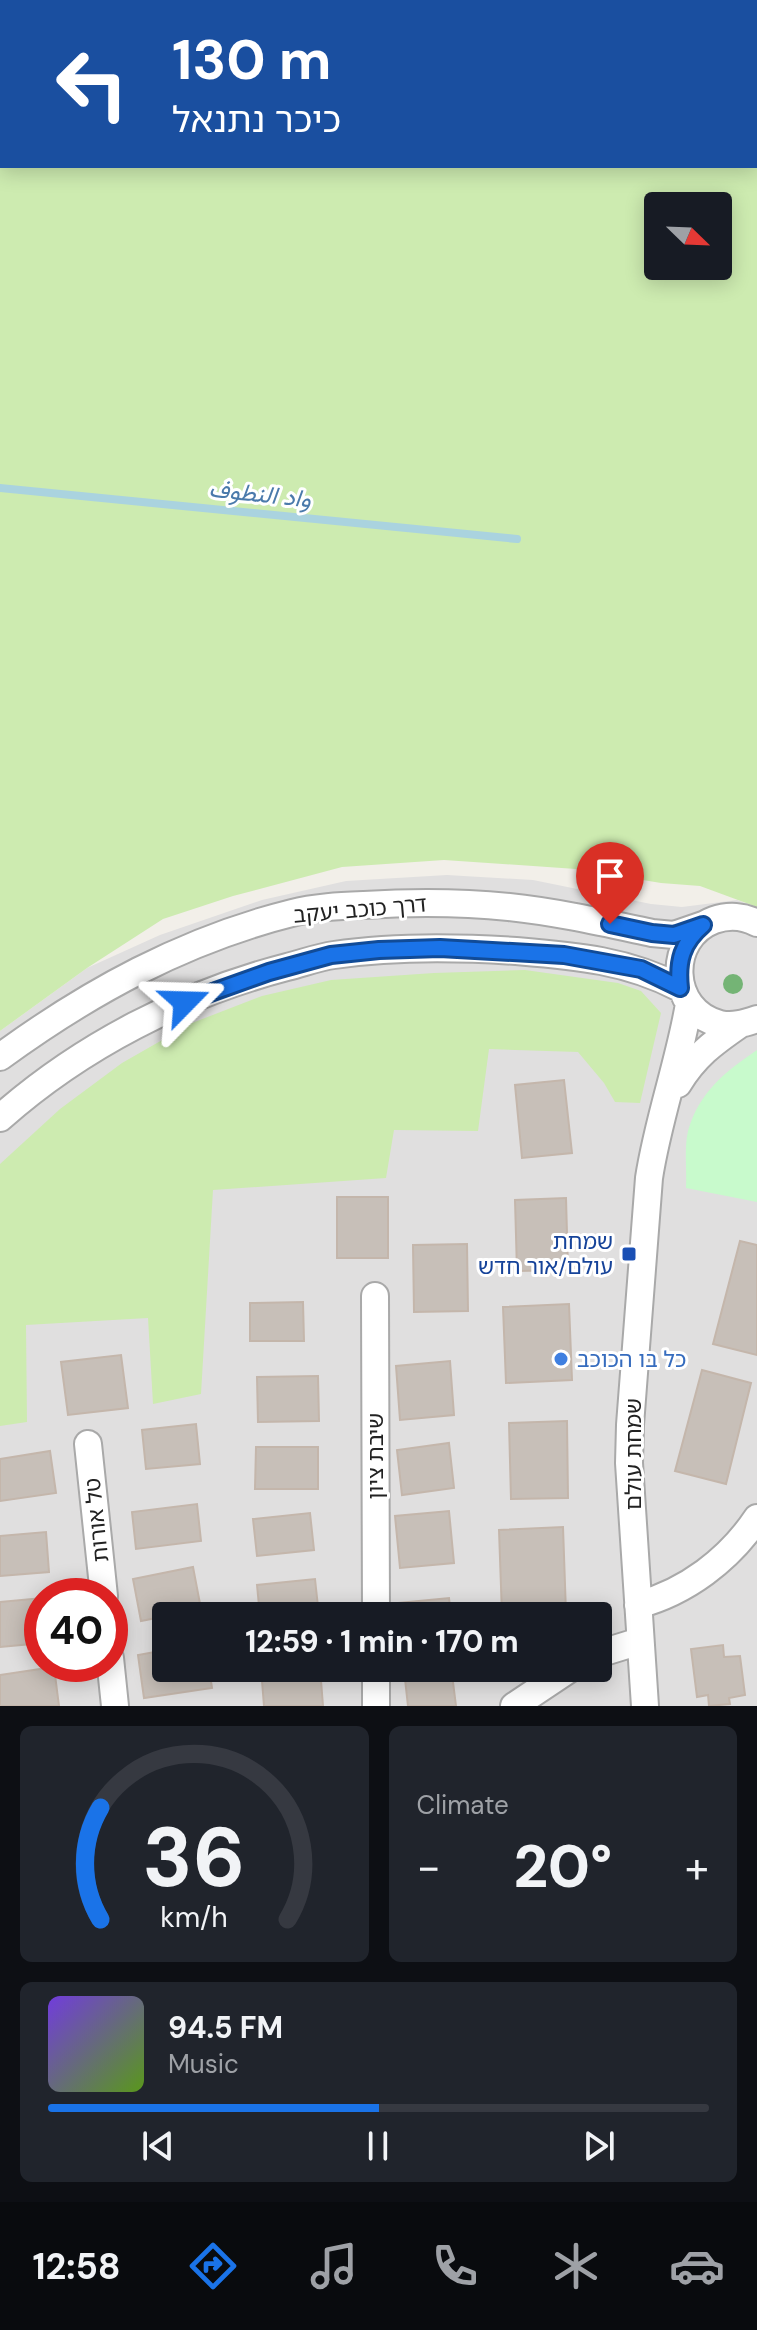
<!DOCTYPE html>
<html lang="en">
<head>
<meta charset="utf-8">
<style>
	:root { --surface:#171b24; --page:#20242c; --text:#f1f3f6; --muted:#9ea1a6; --line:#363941; --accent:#1a73e8 }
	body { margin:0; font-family:"DM Sans",Vazirmatn,"Noto Sans Hebrew",sans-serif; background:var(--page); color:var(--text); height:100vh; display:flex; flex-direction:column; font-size:30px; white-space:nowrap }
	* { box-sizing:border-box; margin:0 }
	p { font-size:26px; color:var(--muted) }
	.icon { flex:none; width:44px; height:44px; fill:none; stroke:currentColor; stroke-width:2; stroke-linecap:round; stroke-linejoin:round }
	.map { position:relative; height:1706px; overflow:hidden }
	.side { display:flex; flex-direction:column; gap:20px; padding:20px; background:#0d0f14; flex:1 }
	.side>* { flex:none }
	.guide { position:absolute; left:0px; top:0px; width:758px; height:168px; box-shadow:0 4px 20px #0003; background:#1a4fa0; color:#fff; overflow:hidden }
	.needle { width:52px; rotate:113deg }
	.tools { position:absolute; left:644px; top:192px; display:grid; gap:16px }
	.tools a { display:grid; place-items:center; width:88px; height:88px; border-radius:8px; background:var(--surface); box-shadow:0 4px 20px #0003; font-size:40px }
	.speed { position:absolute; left:24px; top:1578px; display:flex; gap:16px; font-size:40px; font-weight:700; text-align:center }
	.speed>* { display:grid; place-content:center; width:104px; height:104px; border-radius:50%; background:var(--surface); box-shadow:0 4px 20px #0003; line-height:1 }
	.speed .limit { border:12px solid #d22; background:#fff; color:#111 }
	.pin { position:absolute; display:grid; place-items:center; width:68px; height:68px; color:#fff; margin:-82px -34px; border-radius:50% 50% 50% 0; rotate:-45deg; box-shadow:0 0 8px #0007 }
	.pin .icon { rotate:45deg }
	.me { position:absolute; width:88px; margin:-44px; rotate:68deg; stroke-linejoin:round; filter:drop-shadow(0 0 6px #0008) }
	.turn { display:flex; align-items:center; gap:28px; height:168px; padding:0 40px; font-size:36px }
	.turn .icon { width:104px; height:104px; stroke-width:2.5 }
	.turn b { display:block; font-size:56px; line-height:68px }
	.big { font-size:60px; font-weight:800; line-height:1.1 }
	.side .tile { flex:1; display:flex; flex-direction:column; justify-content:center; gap:12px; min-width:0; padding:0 28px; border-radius:12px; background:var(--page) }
	.side .dial { align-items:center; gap:0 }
	.dial svg { height:208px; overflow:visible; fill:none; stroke:var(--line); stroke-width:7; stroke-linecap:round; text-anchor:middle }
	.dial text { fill:var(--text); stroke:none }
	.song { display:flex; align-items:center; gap:24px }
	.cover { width:96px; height:96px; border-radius:12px; background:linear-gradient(135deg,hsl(260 70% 55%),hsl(90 70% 35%)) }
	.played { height:8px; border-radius:4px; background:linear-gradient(90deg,var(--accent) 50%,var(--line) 50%) }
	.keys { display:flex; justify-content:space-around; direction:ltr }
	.heat { display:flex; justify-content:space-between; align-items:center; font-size:44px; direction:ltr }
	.side .tiles { flex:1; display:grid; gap:20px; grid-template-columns:1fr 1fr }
	.tile:last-child { grid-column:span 2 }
	.trip { position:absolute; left:152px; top:1602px; width:460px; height:80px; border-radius:8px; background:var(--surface); box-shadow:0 4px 20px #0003; font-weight:800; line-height:80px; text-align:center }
	.tabs { display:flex; height:128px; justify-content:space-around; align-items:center; background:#090b0e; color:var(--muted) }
	.tabs .icon { width:56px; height:56px }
	.tabs .current { color:var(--accent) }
	.tabs b { font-size:36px; color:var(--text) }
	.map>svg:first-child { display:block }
	.residential { fill:#e0dfdf; fill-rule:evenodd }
	.grass { fill:#cdebb0; fill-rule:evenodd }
	.park { fill:#c8facc }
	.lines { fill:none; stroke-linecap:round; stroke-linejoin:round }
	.stream { stroke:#aad3df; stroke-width:8 }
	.building { fill:#c7bfb8; stroke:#c4b6ab; stroke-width:2 }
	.minor-casing { stroke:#a9a9a9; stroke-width:30 }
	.minor { stroke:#fff; stroke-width:26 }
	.tree { fill:#74b475 }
	.route-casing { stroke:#114b97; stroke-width:20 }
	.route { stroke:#1a73e8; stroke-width:14 }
	.transit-dot { fill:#1a4fb4; stroke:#fff; stroke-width:3 }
	.shop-dot { fill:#3f7fe0; stroke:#fff; stroke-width:3 }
	.labels { text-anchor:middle; stroke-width:6; stroke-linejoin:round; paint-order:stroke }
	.street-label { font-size:22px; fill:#222; stroke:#fff }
	.transit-label { font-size:22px; fill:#164399; stroke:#fff; text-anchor:end }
	.shop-label { font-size:22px; fill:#366cbe; stroke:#fff; text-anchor:start }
	.water-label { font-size:24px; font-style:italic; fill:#4a7aab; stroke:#fff }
</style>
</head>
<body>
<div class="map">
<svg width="757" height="1706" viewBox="0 0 757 1706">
	<rect width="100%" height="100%" fill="#f2efe9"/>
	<path class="residential" d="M447,875L533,880L651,904L682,907L737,900L757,907V1706H0V1031L87,968L160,935L262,900L346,881ZM42,1596H110V1664H42ZM166,1616H598V1668H166Z"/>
	<path class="grass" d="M0,0H757V907L700,886L661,883L576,869L444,860L342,867L233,896L163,919L87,968L0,1031ZM2,2H756V166H2ZM658,206H718V266H658Z
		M525,970L618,983L641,991L661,1013L640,1103L615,1102L604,1083L578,1052L489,1049L478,1131L394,1130L386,1178L213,1190L201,1394L153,1404L148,1318L26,1325L27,1422L0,1426V1164L60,1109L122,1063L192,1023L262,996L331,980L434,973Z"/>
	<path class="park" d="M757,1050V1202L686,1188C687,1170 684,1148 688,1131C699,1092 726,1071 757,1050Z"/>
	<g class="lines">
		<path class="stream" d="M0,488L517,539"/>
	</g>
	<path class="building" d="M564,1080L572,1153L522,1158L515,1085Z
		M337,1197H388V1258H337Z
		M566,1198L568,1270L517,1271L515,1200Z
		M740,1241L757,1245V1355L713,1344Z
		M467,1244L468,1311L414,1312L413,1245Z
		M303,1302L304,1341H250V1303Z
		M569,1304L572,1380L506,1383L503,1307Z
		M121,1355L128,1408L68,1415L61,1362Z
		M450,1361L454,1415L400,1420L396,1366Z
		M702,1370L751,1383L726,1484L675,1471Z
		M318,1376L319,1421L258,1422L257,1377Z
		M567,1421L568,1498L511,1499L509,1423Z
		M196,1424L200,1464L146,1469L142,1430Z
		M449,1443L454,1488L402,1495L397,1450Z
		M256,1447H318V1489H255Z
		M50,1451L56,1493L0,1501V1459Z
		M197,1504L201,1541L136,1549L132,1512Z
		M449,1511L454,1563L400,1568L395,1516Z
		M310,1513L314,1550L257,1556L253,1519Z
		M563,1527L566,1613L502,1615L499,1530Z
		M46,1532L49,1572L0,1576V1536Z
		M193,1567L201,1609L141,1621L133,1579Z
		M315,1579L319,1616H260L257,1585Z
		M42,1598V1643L0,1647V1602Z
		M449,1598L451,1616H400L399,1603Z
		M723,1645L724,1657L740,1656L745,1695L729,1698L730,1704L709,1706L708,1695L697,1697L691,1649Z
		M166,1650V1668H209L212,1688L144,1698L138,1655Z
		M54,1667L59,1706H0V1675Z
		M261,1668H320L323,1706H264Z
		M452,1674L456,1706H408L405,1679Z"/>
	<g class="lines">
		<defs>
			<path id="minor" d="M757,923C744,916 728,915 714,920C666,938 668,1011 720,1024C733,1027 745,1023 757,1019
				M0,1057C89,992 184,940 292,913C315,907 340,906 364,905C413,902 460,902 509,907C557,912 605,923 652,933L674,935L703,925
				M678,1084C695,1056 713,1043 739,1025
				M0,1118C81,1046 183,994 287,967C303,963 319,957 334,955C394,946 456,947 516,951C575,956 627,960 680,988
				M375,1296L376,1616
				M88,1444L104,1596
				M638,1605C686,1592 729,1560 757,1518
				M598,1654L640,1641
				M110,1658L115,1706
				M376,1668V1706
				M514,1706L571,1668
				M645,1706L629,1463L630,1425L649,1178C658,1119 679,1063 689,1004"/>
		</defs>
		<use href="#minor" class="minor-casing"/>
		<use href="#minor" class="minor"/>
	</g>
	<circle class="tree" cx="733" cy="984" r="10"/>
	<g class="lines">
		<defs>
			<path id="route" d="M185,1002L269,972L331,955L379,950L440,948L564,955L641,969L680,988C677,961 682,943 703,925L674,935L652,933L610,924"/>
		</defs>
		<use href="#route" class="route-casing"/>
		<use href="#route" class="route"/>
	</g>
	<rect class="transit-dot" x="621" y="1246" width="16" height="16" rx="4"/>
	<circle class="shop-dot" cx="561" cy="1359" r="8"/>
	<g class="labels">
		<g class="street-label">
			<text transform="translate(360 909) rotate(-5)" y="8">דרך כוכב יעקב</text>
			<text transform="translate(633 1454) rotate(-90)" y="8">שמחת עולם</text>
			<text transform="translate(375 1456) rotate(-90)" y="8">שיבת ציון</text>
			<text transform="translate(96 1520) rotate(-96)" y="8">טל אורות</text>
		</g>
		<g class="transit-label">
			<text x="613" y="1249">שמחת<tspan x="613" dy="25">עולם/אור חדש</tspan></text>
		</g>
		<g class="shop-label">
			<text x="577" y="1367">כל בו הכוכב</text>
		</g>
		<g class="water-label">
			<text transform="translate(260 494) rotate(6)" y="8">واد النطوف</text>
		</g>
	</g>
</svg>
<div class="tools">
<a><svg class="needle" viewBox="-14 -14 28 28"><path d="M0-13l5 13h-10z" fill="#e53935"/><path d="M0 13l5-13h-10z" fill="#9ea1a6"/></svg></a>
</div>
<div class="speed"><div class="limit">40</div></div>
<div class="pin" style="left:610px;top:924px;background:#d93025"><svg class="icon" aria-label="arrive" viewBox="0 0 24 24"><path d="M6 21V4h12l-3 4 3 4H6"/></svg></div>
<svg class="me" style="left:185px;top:1002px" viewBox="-20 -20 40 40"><path d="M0-17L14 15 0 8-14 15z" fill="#1a73e8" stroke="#fff" stroke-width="4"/></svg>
<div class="trip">12:59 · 1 min · 170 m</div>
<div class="guide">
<div class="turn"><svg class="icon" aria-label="left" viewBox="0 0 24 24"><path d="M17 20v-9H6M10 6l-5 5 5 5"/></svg><div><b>130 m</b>כיכר נתנאל</div></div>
</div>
</div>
<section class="side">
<div class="tiles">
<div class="tile dial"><svg viewBox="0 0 100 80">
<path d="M14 69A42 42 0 1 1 86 69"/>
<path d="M14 69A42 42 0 0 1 14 26" stroke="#1a73e8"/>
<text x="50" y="56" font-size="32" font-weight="700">36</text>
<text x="50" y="72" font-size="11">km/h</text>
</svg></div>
<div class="tile"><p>Climate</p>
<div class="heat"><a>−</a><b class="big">20°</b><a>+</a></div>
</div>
<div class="tile">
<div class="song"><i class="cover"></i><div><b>94.5 FM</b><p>Music</p></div></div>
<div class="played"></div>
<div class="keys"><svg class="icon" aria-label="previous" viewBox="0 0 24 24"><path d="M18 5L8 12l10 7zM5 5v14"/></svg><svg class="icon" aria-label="pause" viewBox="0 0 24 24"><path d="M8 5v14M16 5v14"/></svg><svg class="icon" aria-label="next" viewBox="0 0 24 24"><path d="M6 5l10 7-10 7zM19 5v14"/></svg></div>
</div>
</div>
</section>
<nav class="tabs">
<b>12:58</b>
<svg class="icon current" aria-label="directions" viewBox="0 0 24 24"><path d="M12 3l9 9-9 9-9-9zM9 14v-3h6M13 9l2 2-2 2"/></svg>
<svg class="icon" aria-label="music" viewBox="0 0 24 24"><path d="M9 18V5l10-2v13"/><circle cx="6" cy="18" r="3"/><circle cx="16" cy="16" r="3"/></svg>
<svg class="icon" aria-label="phone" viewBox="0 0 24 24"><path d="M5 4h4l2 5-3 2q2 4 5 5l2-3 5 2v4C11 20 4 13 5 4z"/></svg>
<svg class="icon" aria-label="climate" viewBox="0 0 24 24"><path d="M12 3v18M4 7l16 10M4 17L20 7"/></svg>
<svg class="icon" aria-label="car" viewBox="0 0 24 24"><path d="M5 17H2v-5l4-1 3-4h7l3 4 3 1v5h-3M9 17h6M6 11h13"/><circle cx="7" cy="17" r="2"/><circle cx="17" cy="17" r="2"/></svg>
</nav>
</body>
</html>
